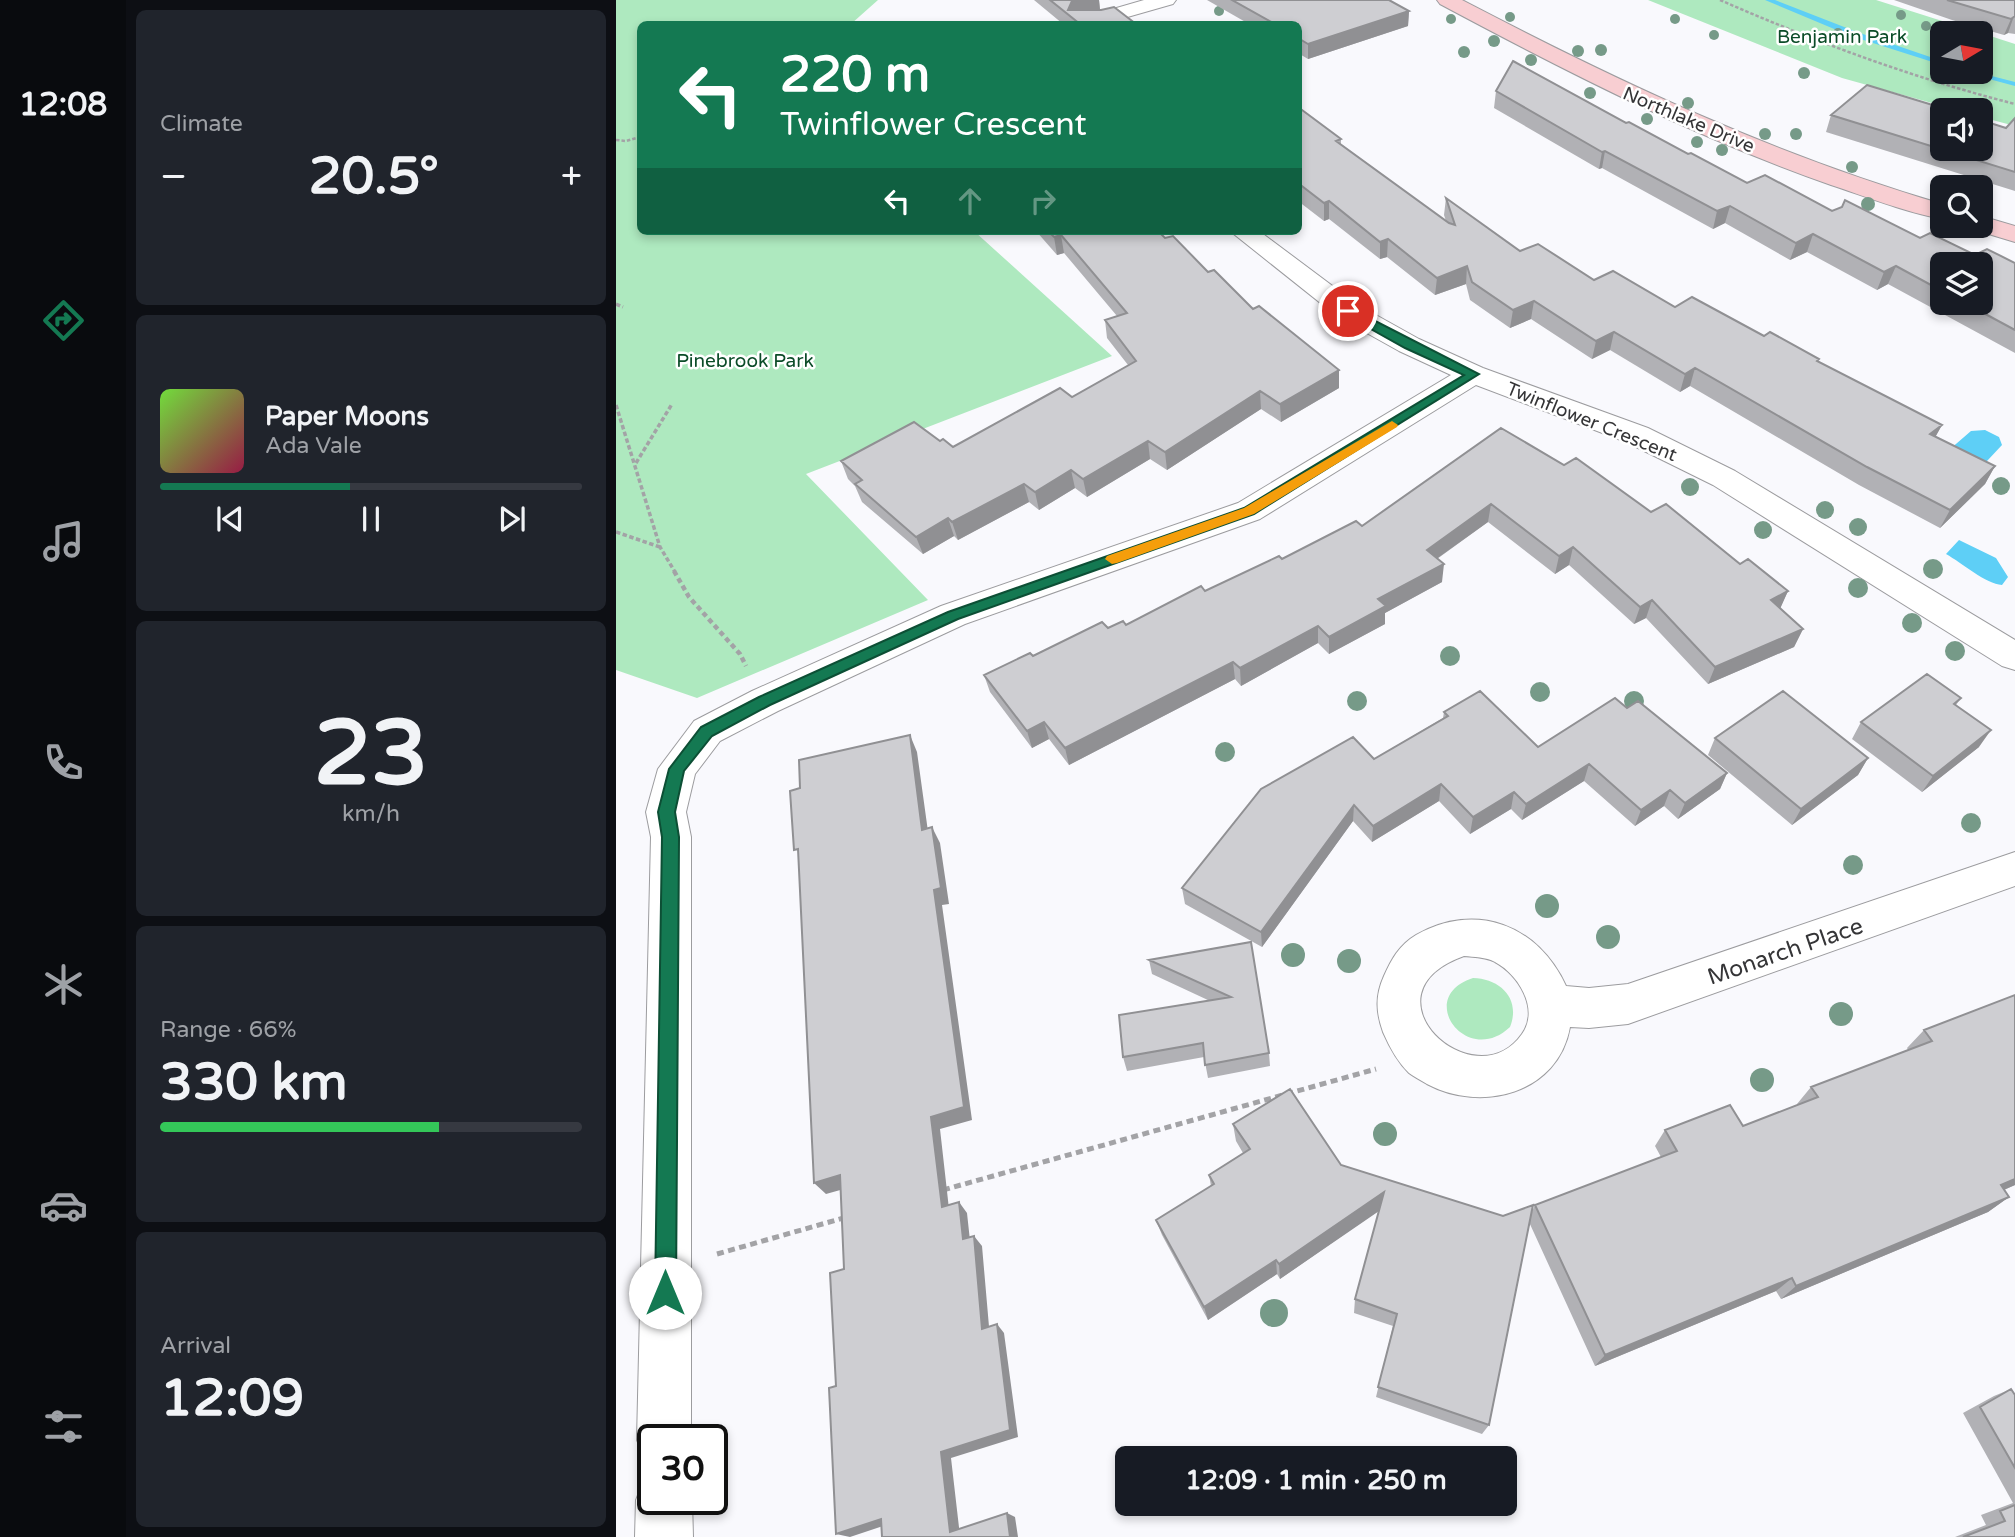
<!DOCTYPE html>
<html lang="en">
<head>
<meta charset="utf-8">
<style>
	:root { --surface:#171b24; --page:#20242c; --text:#f1f3f6; --muted:#9ea1a6; --line:#363941; --accent:#147952 }
	body { margin:0; font-family:"Varela Round",sans-serif; background:var(--page); color:var(--text); height:100vh; display:flex; flex-direction:column; font-size:26px; white-space:nowrap }
	* { box-sizing:border-box; margin:0 }
	p { font-size:23px; color:var(--muted) }
	.icon { flex:none; width:38px; height:38px; fill:none; stroke:currentColor; stroke-width:2; stroke-linecap:round; stroke-linejoin:round }
	.map { position:relative; flex:1; overflow:hidden }
	.sheet { display:flex; flex-direction:column; gap:10px; padding:10px; background:#0d0f14; width:490px }
	.sheet>* { flex:none }
	.banner { position:absolute; left:21px; top:21px; width:665px; height:214px; border-radius:10px; box-shadow:0 4px 10px #0003; background:#147952; color:#fff; overflow:hidden }
	.needle { width:46px; rotate:80deg }
	.buttons { position:absolute; left:1314px; top:21px; display:grid; gap:14px }
	.buttons a { display:grid; place-items:center; width:63px; height:63px; border-radius:10px; background:var(--surface); box-shadow:0 4px 10px #0003; font-size:35px }
	.speed { position:absolute; left:21px; top:1424px; display:flex; gap:14px; font-size:35px; font-weight:700; text-align:center }
	.speed>* { display:grid; place-content:center; width:91px; height:91px; border-radius:50%; background:var(--surface); box-shadow:0 4px 10px #0003; line-height:1 }
	.speed .limit { border:4px solid #111; border-radius:10px; background:#fff; color:#111 }
	.pin { position:absolute; display:grid; place-items:center; width:60px; height:60px; color:#fff; margin:-30px; border:4px solid #fff; border-radius:50%; box-shadow:0 2px 7px #0007 }
	.me { position:absolute; width:77px; margin:-38px; rotate:0deg; stroke-linejoin:round; filter:drop-shadow(0 0 5px #0008) }
	.turn { display:flex; align-items:center; gap:24px; height:147px; padding:0 28px; font-size:32px }
	.turn .icon { width:91px; height:91px; stroke-width:2.5 }
	.turn b { display:block; font-size:49px; line-height:60px }
	.lanes { display:flex; align-items:center; height:66px; padding:0 28px; background:#0003; justify-content:center; gap:35px; direction:ltr }
	.lanes .off { opacity:.35 }
	.big { font-size:52px; font-weight:700; line-height:1.1 }
	.sheet .card { flex:1; display:flex; flex-direction:column; justify-content:center; gap:10px; min-width:0; padding:0 24px; border-radius:10px; background:var(--page) }
	.sheet .dial { align-items:center; gap:0 }
	.dial b { font-size:91px; line-height:1 }
	.song { display:flex; align-items:center; gap:21px }
	.cover { width:84px; height:84px; border-radius:10px; background:linear-gradient(135deg,hsl(100 70% 55%),hsl(340 70% 35%)) }
	.played { height:7px; border-radius:4px; background:linear-gradient(90deg,var(--accent) 45%,var(--line) 45%) }
	.keys { display:flex; justify-content:space-around; direction:ltr }
	.heat { display:flex; justify-content:space-between; align-items:center; font-size:38px; direction:ltr }
	.charge { height:10px; border-radius:5px; background:linear-gradient(90deg,#34c759 66%,var(--line) 0) }
	.trip { position:absolute; left:499px; top:1446px; width:402px; height:70px; border-radius:10px; background:var(--surface); box-shadow:0 4px 10px #0003; font-weight:700; line-height:70px; text-align:center }
	main { display:flex; flex:1; min-height:0 }
	.tabs { display:flex; flex-direction:column; width:126px; justify-content:space-around; align-items:center; background:#090b0e; color:var(--muted) }
	.tabs .icon { width:49px; height:49px }
	.tabs .current { color:var(--accent) }
	.tabs b { font-size:32px; color:var(--text) }
	.map>svg:first-child { display:block }
	.green { fill:#aee9bf }
	.water { fill:#5ecff6 }
	.lines { fill:none; stroke-linecap:round; stroke-linejoin:round }
	.stream { fill:#5ecff6; fill-rule:evenodd }
	.street-casing { stroke:#9c9c9f; stroke-width:2 }
	.secondary-casing { stroke:#9c9c9f; stroke-width:2 }
	.path-far3 { stroke:#a3a3a6; stroke-width:2.5; stroke-dasharray:3.5 2; stroke-linecap:butt }
	.path-far2 { stroke:#a3a3a6; stroke-width:3.5; stroke-dasharray:4.5 2.5; stroke-linecap:butt }
	.path-far1 { stroke:#a3a3a6; stroke-width:4.5; stroke-dasharray:5 3.5; stroke-linecap:butt }
	.path { stroke:#a3a3a6; stroke-width:5; stroke-dasharray:7 4.5; stroke-linecap:butt }
	.street { fill:#fff; fill-rule:evenodd }
	.secondary { fill:#f8ced2; fill-rule:evenodd }
	.tree { fill:#769a88 }
	.wall { fill:#b1b1b5; fill-rule:evenodd }
	.shaded-wall { fill:#909093 }
	.building { fill:#ceced2; stroke:#909093; stroke-width:2 }
	.route { fill:#147952; stroke:#0d4f35; stroke-width:2 }
	.slow { fill:#f59e0b }
	.labels { text-anchor:middle; stroke-width:5; stroke-linejoin:round; paint-order:stroke }
	.far-park-label { font-size:19px; fill:#0b4c28; stroke:#fff }
	.far-street-label { font-size:19px; fill:#353537; stroke:#fff }
	.street-label { font-size:23px; fill:#353537; stroke:#fff }
</style>
</head>
<body>
<main>
<nav class="tabs">
<b>12:08</b>
<svg class="icon current" aria-label="directions" viewBox="0 0 24 24"><path d="M12 3l9 9-9 9-9-9zM9 14v-3h6M13 9l2 2-2 2"/></svg>
<svg class="icon" aria-label="music" viewBox="0 0 24 24"><path d="M9 18V5l10-2v13"/><circle cx="6" cy="18" r="3"/><circle cx="16" cy="16" r="3"/></svg>
<svg class="icon" aria-label="phone" viewBox="0 0 24 24"><path d="M5 4h4l2 5-3 2q2 4 5 5l2-3 5 2v4C11 20 4 13 5 4z"/></svg>
<svg class="icon" aria-label="climate" viewBox="0 0 24 24"><path d="M12 3v18M4 7l16 10M4 17L20 7"/></svg>
<svg class="icon" aria-label="car" viewBox="0 0 24 24"><path d="M5 17H2v-5l4-1 3-4h7l3 4 3 1v5h-3M9 17h6M6 11h13"/><circle cx="7" cy="17" r="2"/><circle cx="17" cy="17" r="2"/></svg>
<svg class="icon" aria-label="filters" viewBox="0 0 24 24"><path d="M4 7h16M4 17h16"/><circle cx="9" cy="7" r="2"/><circle cx="15" cy="17" r="2"/></svg>
</nav>
<section class="sheet">
<div class="card"><p>Climate</p>
<div class="heat"><a>−</a><b class="big">20.5°</b><a>+</a></div>
</div>
<div class="card">
<div class="song"><i class="cover"></i><div><b>Paper Moons</b><p>Ada Vale</p></div></div>
<div class="played"></div>
<div class="keys"><svg class="icon" aria-label="previous" viewBox="0 0 24 24"><path d="M18 5L8 12l10 7zM5 5v14"/></svg><svg class="icon" aria-label="pause" viewBox="0 0 24 24"><path d="M8 5v14M16 5v14"/></svg><svg class="icon" aria-label="next" viewBox="0 0 24 24"><path d="M6 5l10 7-10 7zM19 5v14"/></svg></div>
</div>
<div class="card dial"><b>23</b><p>km/h</p></div>
<div class="card"><p>Range · 66%</p><b class="big">330 km</b><div class="charge"></div></div>
<div class="card"><p>Arrival</p><b class="big">12:09</b></div>
</section>
<div class="map">
<svg width="1399" height="1537" viewBox="0 0 1399 1537">
	<rect width="100%" height="100%" fill="#f9f9fd"/>
	<path class="green" d="M0,0H262L235,24H24V231H358L496,356L190,474L312,600L81,698L0,670Z
		M1032,0H1260L1364,33H1326V72H1365V33L1399,44V126L1365,117V110H1341L1226,78Z
		M857,978C885,979 905,999 894,1027C851,1068 798,997 857,978Z"/>
	<path class="water" d="M1369,430L1383,437L1386,445L1371,461L1356,462L1333,450L1355,431Z
		M1343,540L1380,558L1392,577L1386,585C1370,584 1346,563 1330,554Z"/>
	<g class="lines">
		<path class="stream" d="M1149,0H1159L1241,32L1326,61V65L1235,36Z
			M1347,72H1360L1399,82V86Z"/>
		<defs>
			<path id="street" d="M528,0H560L557,4L487,24H456L459,20Z
				M614,231H643L742,305L803,339L867,368L1032,428L1119,471L1399,640V670L1386,666L1097,485L1010,442L860,385L644,519L349,624L162,711L104,741L79,774L70,812L75,837V1440H37V1463L29,1459L21,1440L35,837L30,812L42,769L78,721L136,691L325,606L622,503L835,375L783,351L722,317Z
				M1399,852V886L1012,1024L973,1028L954,1027C942,1094 865,1113 811,1084C805,1080 798,1077 793,1073C781,1061 774,1048 767,1032C760,1012 759,996 768,976C775,960 783,945 800,935C860,901 922,925 950,986L973,988L1012,984ZM848,956C858,957 870,957 879,962C902,974 924,1009 906,1034C858,1102 741,994 848,956Z
				M37,1477V1500H76L77,1537H19L20,1500L28,1480Z"/>
			<path id="secondary" d="M821,0H846C1003,82 1156,154 1326,204V219C1289,212 1251,197 1215,185C1078,137 951,72 824,4Z
				M1365,216L1399,226V242L1356,229L1354,226H1365Z"/>
		</defs>
		<use href="#street" class="street-casing"/>
		<use href="#secondary" class="secondary-casing"/>
		<path class="path-far3" d="M1104,0C1200,42 1297,78 1399,104
			M0,140L10,141L24,137"/>
		<path class="path-far2" d="M0,304L7,307
			M0,405L44,547L59,572
			M20,463L56,404
			M0,532L44,547"/>
		<path class="path-far1" d="M58,571L73,597L124,654L130,666"/>
		<path class="path" d="M327,1190L760,1069
			M101,1254L231,1217"/>
		<use href="#street" class="street"/>
		<use href="#secondary" class="secondary"/>
	</g>
	<g class="tree">
		<circle cx="603" cy="11" r="5"/>
		<circle cx="1285" cy="15" r="5"/>
		<circle cx="894" cy="17" r="5"/>
		<circle cx="835" cy="19" r="5"/>
		<circle cx="1059" cy="19" r="5"/>
		<circle cx="1310" cy="26" r="5"/>
		<circle cx="1222" cy="33" r="5"/>
		<circle cx="1260" cy="34" r="5"/>
		<circle cx="1098" cy="35" r="5"/>
		<circle cx="878" cy="41" r="6"/>
		<circle cx="985" cy="50" r="6"/>
		<circle cx="962" cy="51" r="6"/>
		<circle cx="848" cy="52" r="6"/>
		<circle cx="915" cy="60" r="6"/>
		<circle cx="1188" cy="73" r="6"/>
		<circle cx="974" cy="93" r="6"/>
		<circle cx="1072" cy="103" r="6"/>
		<circle cx="1031" cy="119" r="6"/>
		<circle cx="1149" cy="134" r="6"/>
		<circle cx="1180" cy="134" r="6"/>
		<circle cx="1081" cy="142" r="6"/>
		<circle cx="1106" cy="150" r="6"/>
		<circle cx="1236" cy="167" r="6"/>
		<circle cx="1252" cy="204" r="7"/>
		<circle cx="1385" cy="486" r="9"/>
		<circle cx="1074" cy="487" r="9"/>
		<circle cx="1209" cy="510" r="9"/>
		<circle cx="1242" cy="527" r="9"/>
		<circle cx="1147" cy="530" r="9"/>
		<circle cx="1317" cy="569" r="10"/>
		<circle cx="1242" cy="588" r="10"/>
		<circle cx="1296" cy="623" r="10"/>
		<circle cx="1339" cy="651" r="10"/>
		<circle cx="834" cy="656" r="10"/>
		<circle cx="924" cy="692" r="10"/>
		<circle cx="741" cy="701" r="10"/>
		<circle cx="1018" cy="701" r="10"/>
		<circle cx="609" cy="752" r="10"/>
		<circle cx="1355" cy="823" r="10"/>
		<circle cx="1237" cy="865" r="10"/>
		<circle cx="931" cy="906" r="12"/>
		<circle cx="992" cy="937" r="12"/>
		<circle cx="677" cy="955" r="12"/>
		<circle cx="733" cy="961" r="12"/>
		<circle cx="1225" cy="1014" r="12"/>
		<circle cx="1146" cy="1080" r="12"/>
		<circle cx="769" cy="1134" r="12"/>
		<circle cx="658" cy="1313" r="14"/>
	</g>
	<path class="wall" d="M418,0H483L484,10L520,24H447Z
		M591,0H773L793,11L792,26L692,59L682,53V24H633Z
		M1278,0H1399V34L1392,33L1388,35L1336,20Z
		M880,91L1010,123L1131,183L1216,211L1359,255L1399,263V353L1272,284L1261,290L1191,252L1174,260L1109,223L1097,229L986,168L983,169L878,108ZM1326,264L1365,303H1326Z
		M682,107L725,139V144L830,221L828,215L830,198L904,251L978,280L1148,336L1202,362L1326,425L1319,437L1379,466L1369,484L1324,528L1243,485L1074,386L1064,392L994,350L976,359L915,319L894,328L854,300L850,284L819,295L771,257L764,259L713,219L708,221L682,201Z
		M1215,115L1390,128L1399,118V191L1210,132Z
		M420,231H542L549,238L637,309L723,388L665,422L645,409L551,470L534,459L471,497L459,488L423,510L413,502L342,540L338,536L307,554L246,502L239,486L232,479L225,461L324,441L337,447L456,397L512,365L491,338L489,320L501,316L448,253L441,255Z
		M948,465L1035,512L1124,564L1172,591L1164,608L1187,629L1178,647L1092,684L1030,618L1018,624L953,565L939,574L872,522L821,559L826,582L769,613V624L713,654L702,643L625,686L619,679L453,765L433,739L416,748L374,692L368,675L492,628L510,625L589,591L746,526Z
		M1345,698L1340,705L1363,747L1306,792L1236,739L1245,722Z
		M1011,708L1111,773L1104,789L1062,819L1048,806L1019,826L968,781L906,820L895,809L854,834L823,801L756,842L737,821L646,947L569,904L566,888L758,759L827,718L828,712L922,747Z
		M1099,738L1252,758L1242,775L1176,825L1092,755Z
		M635,942L653,1053L654,1066L592,1078L588,1057L511,1071L507,1057L594,1001L536,974L533,960Z
		M1399,995V1185L1388,1190L1393,1197L1372,1212L1165,1299L1160,1291L979,1366L913,1222L873,1425L866,1434L760,1397L777,1326L738,1313L739,1299L763,1210L664,1279L661,1274L592,1320L546,1235L540,1220L595,1186L593,1175L627,1153L620,1141L617,1124L725,1165L887,1216L915,1214L919,1205L1045,1157L1039,1146L1049,1130L1127,1126L1181,1105V1104L1195,1087L1292,1050L1291,1048L1308,1030Z
		M1395,1389L1399,1395V1537H1339L1370,1525L1365,1515L1397,1503L1347,1413L1378,1396Z"/>
	<path class="shaded-wall" d="M461,0H483L484,10H452L456,1Z
		M793,11L792,26L692,59V44Z
		M1398,16L1392,33L1388,35L1395,19Z
		M989,151L986,168L983,169L986,152Z
		M713,201V219L708,221V203Z
		M1114,206L1109,223L1097,229L1101,211Z
		M1197,234L1191,252L1174,260L1180,243Z
		M445,235L448,253L441,255L438,237Z
		M772,239L771,257L764,259V242Z
		M851,266L850,284L819,295L821,278Z
		M1280,266L1272,284L1261,290L1268,272Z
		M918,301L915,319L894,328L897,310Z
		M998,332L994,350L976,359L980,341Z
		M1079,368L1074,386L1064,392L1069,374Z
		M723,370V388L665,422L664,404Z
		M644,391L645,409L551,470L549,452Z
		M1326,425L1316,443L1314,434Z
		M532,441L534,459L471,497L467,479Z
		M1379,466L1369,484L1324,528L1334,510Z
		M455,470L459,488L423,510L419,492Z
		M408,484L413,502L342,540L336,522Z
		M875,504L872,522L809,567L811,550Z
		M332,518L338,536L307,554L300,537Z
		M957,547L953,565L939,574L943,556Z
		M828,564L826,582L769,613V624L713,654V637L762,599Z
		M1172,591L1164,609L1155,600Z
		M1036,600L1030,618L1018,624L1024,607Z
		M702,626V643L625,686L624,668Z
		M1187,629L1178,647L1092,684L1099,667Z
		M617,662L619,679L453,765L449,748Z
		M428,722L433,739L416,748L411,731Z
		M1375,730L1363,747L1306,792L1317,776Z
		M294,735L301,752L314,846L306,830Z
		M1252,758L1242,775L1176,825L1185,809Z
		M973,764L968,781L906,820L910,804Z
		M1111,773L1104,789L1062,819L1069,803Z
		M825,784L823,801L756,842L757,826Z
		M1054,790L1048,806L1019,826L1025,810Z
		M898,792L895,809L854,834L857,817Z
		M738,805L737,821L646,947L645,932Z
		M316,827L324,843L333,904L326,905L356,1120L324,1129L334,1218L326,1207L315,1117L318,890Z
		M224,1175L235,1187L210,1194L198,1183Z
		M1399,1179V1185L1364,1200L1385,1185Z
		M768,1192L766,1209L664,1279L663,1264Z
		M1393,1197L1372,1212L1165,1299L1180,1286Z
		M343,1202L351,1213L355,1250L347,1239Z
		M358,1236L366,1246L374,1338L366,1329Z
		M660,1260L661,1274L592,1320L588,1307Z
		M1176,1278L1160,1291L979,1366L989,1355Z
		M381,1324L388,1333L402,1437L335,1458L344,1536L334,1532L325,1452Z
		M391,1513L399,1517L402,1537H394Z
		M265,1519L276,1523L234,1537L220,1534Z"/>
	<path class="building" d="M434,0H461L456,1L452,10H485L498,7L520,24H464Z
		M616,0H773L793,11L692,44L682,38V24H659Z
		M1331,0H1399V16L1395,19Z
		M897,61L1010,123L1013,122L1072,154L1075,153L1131,183L1149,175L1216,211L1226,207L1229,200L1304,238L1314,233L1359,255L1371,249L1399,263V330L1349,303H1365V264H1326V291L1280,266L1268,272L1197,234L1180,243L1114,206L1101,211L989,151L986,152L880,91Z
		M1251,85L1333,110H1326V149H1365V120L1390,128L1399,118V172L1215,115Z
		M682,107L725,139L720,141L833,223L839,225L830,198L904,251L922,244L978,280L997,271L1059,307L1076,297L1148,336L1154,332L1203,359L1201,361L1326,425L1314,434L1379,466L1334,510L1251,467L1079,368L1069,374L998,332L980,341L918,301L897,310L856,282L851,266L821,278L772,239L764,242L713,201L708,203L682,183Z
		M432,231H542L549,238L557,236L592,272L598,270L637,309L643,306L723,370L664,404L644,391L549,452L532,441L467,479L455,470L419,492L408,484L336,522L332,518L300,537L239,484L246,480L225,461L298,422L324,441L327,439L337,447L444,388L456,397L520,361L489,320L511,313L445,235L438,237Z
		M885,428L948,465L960,458L1035,512L1050,504L1124,564L1132,559L1172,591L1155,600L1187,629L1099,667L1036,600L1024,607L957,547L943,556L875,504L811,550L828,564L762,599L770,606L713,637L702,626L624,668L617,662L449,748L428,722L411,731L368,675L414,653L417,656L486,622L492,628L507,621L510,625L585,586L589,591L663,556L666,559L740,521L746,526Z
		M1311,674L1345,698L1338,704L1375,730L1317,776L1245,722Z
		M864,691L922,747L999,698L1011,708L1022,701L1111,773L1069,803L1054,790L1025,810L973,764L910,804L898,792L857,817L825,784L757,826L738,805L645,932L566,888L645,789L737,737L758,759L832,716L828,712Z
		M1167,691L1252,758L1185,809L1099,738Z
		M294,735L306,830L316,827L325,888L318,890L348,1107L315,1117L326,1207L343,1202L347,1239L358,1236L366,1329L381,1324L394,1430L325,1452L334,1532L391,1513L394,1537H266L265,1519L220,1534L213,1388L220,1386L214,1273L228,1269L224,1175L198,1183L182,849L178,850L174,791L184,788L183,760Z
		M635,942L653,1053L589,1065L587,1043L507,1057L503,1015L615,997L533,960Z
		M1399,995V1179L1385,1185L1393,1197L1180,1286L1176,1278L989,1355L919,1205L1061,1151L1049,1130L1114,1105L1127,1126L1202,1097L1195,1087L1316,1041L1308,1030Z
		M674,1089L725,1165L887,1216L917,1205L873,1425L762,1387L781,1314L739,1299L768,1192L663,1264L660,1260L588,1307L540,1220L598,1184L593,1175L634,1149L617,1124Z
		M1395,1389L1399,1395V1468L1364,1407Z
		M1399,1505V1537H1347L1389,1521L1384,1511Z"/>
	<path class="route" d="M728,309H736L863,374L638,514L342,619L154,705L96,736L68,771L59,812L63,837L60,1293L57,1300L49,1303L42,1300L39,1293L46,837L42,812L53,769L85,727L143,697L332,612L628,508L848,375L789,348L728,314Z"/>
	<path class="slow" d="M776,421L782,425L781,427L638,514L501,563L496,564L489,559L491,556L628,508Z"/>
	<g class="labels">
		<g class="far-park-label">
			<text x="1226" y="43">Benjamin Park</text>
			<text x="129" y="367">Pinebrook Park</text>
		</g>
		<g class="far-street-label">
			<text transform="translate(1073 119) rotate(23)" y="7">Northlake Drive</text>
			<text transform="translate(976 421) rotate(22)" y="7">Twinflower Crescent</text>
		</g>
		<g class="street-label">
			<text transform="translate(1169 951) rotate(-19)" y="8">Monarch Place</text>
		</g>
	</g>
</svg>
<div class="buttons">
<a><svg class="needle" viewBox="-14 -14 28 28"><path d="M0-13l5 13h-10z" fill="#e53935"/><path d="M0 13l5-13h-10z" fill="#9ea1a6"/></svg></a>
<a><svg class="icon" aria-label="sound" viewBox="0 0 24 24"><path d="M4 9h4l5-4v14l-5-4H4zM17 9q2 3 0 6"/></svg></a>
<a><svg class="icon" aria-label="search" viewBox="0 0 24 24"><circle cx="10" cy="10" r="6"/><path d="M15 15l6 6"/></svg></a>
<a><svg class="icon" aria-label="layers" viewBox="0 0 24 24"><path d="M12 4l9 5-9 5-9-5zM3 14l9 5 9-5"/></svg></a>
</div>
<div class="speed"><div class="limit">30</div></div>
<div class="pin" style="left:732px;top:311px;background:#d93025"><svg class="icon" aria-label="arrive" viewBox="0 0 24 24"><path d="M6 21V4h12l-3 4 3 4H6"/></svg></div>
<svg class="me" style="left:49px;top:1293px" viewBox="-20 -20 40 40"><circle r="19" fill="#fff"/><path d="M0-13L10 11 0 6-10 11z" fill="#147952"/></svg>
<div class="trip">12:09 · 1 min · 250 m</div>
<div class="banner">
<div class="turn"><svg class="icon" aria-label="left" viewBox="0 0 24 24"><path d="M17 20v-9H6M10 6l-5 5 5 5"/></svg><div><b>220 m</b>Twinflower Crescent</div></div>
<div class="lanes"><svg class="icon" aria-label="left" viewBox="0 0 24 24"><path d="M17 20v-9H6M10 6l-5 5 5 5"/></svg><svg class="icon off" aria-label="ahead" viewBox="0 0 24 24"><path d="M12 20V5M6 11l6-6 6 6"/></svg><svg class="icon off" aria-label="right" viewBox="0 0 24 24"><path d="M7 20v-9h11M14 6l5 5-5 5"/></svg></div>
</div>
</div>
</main>
</body>
</html>
